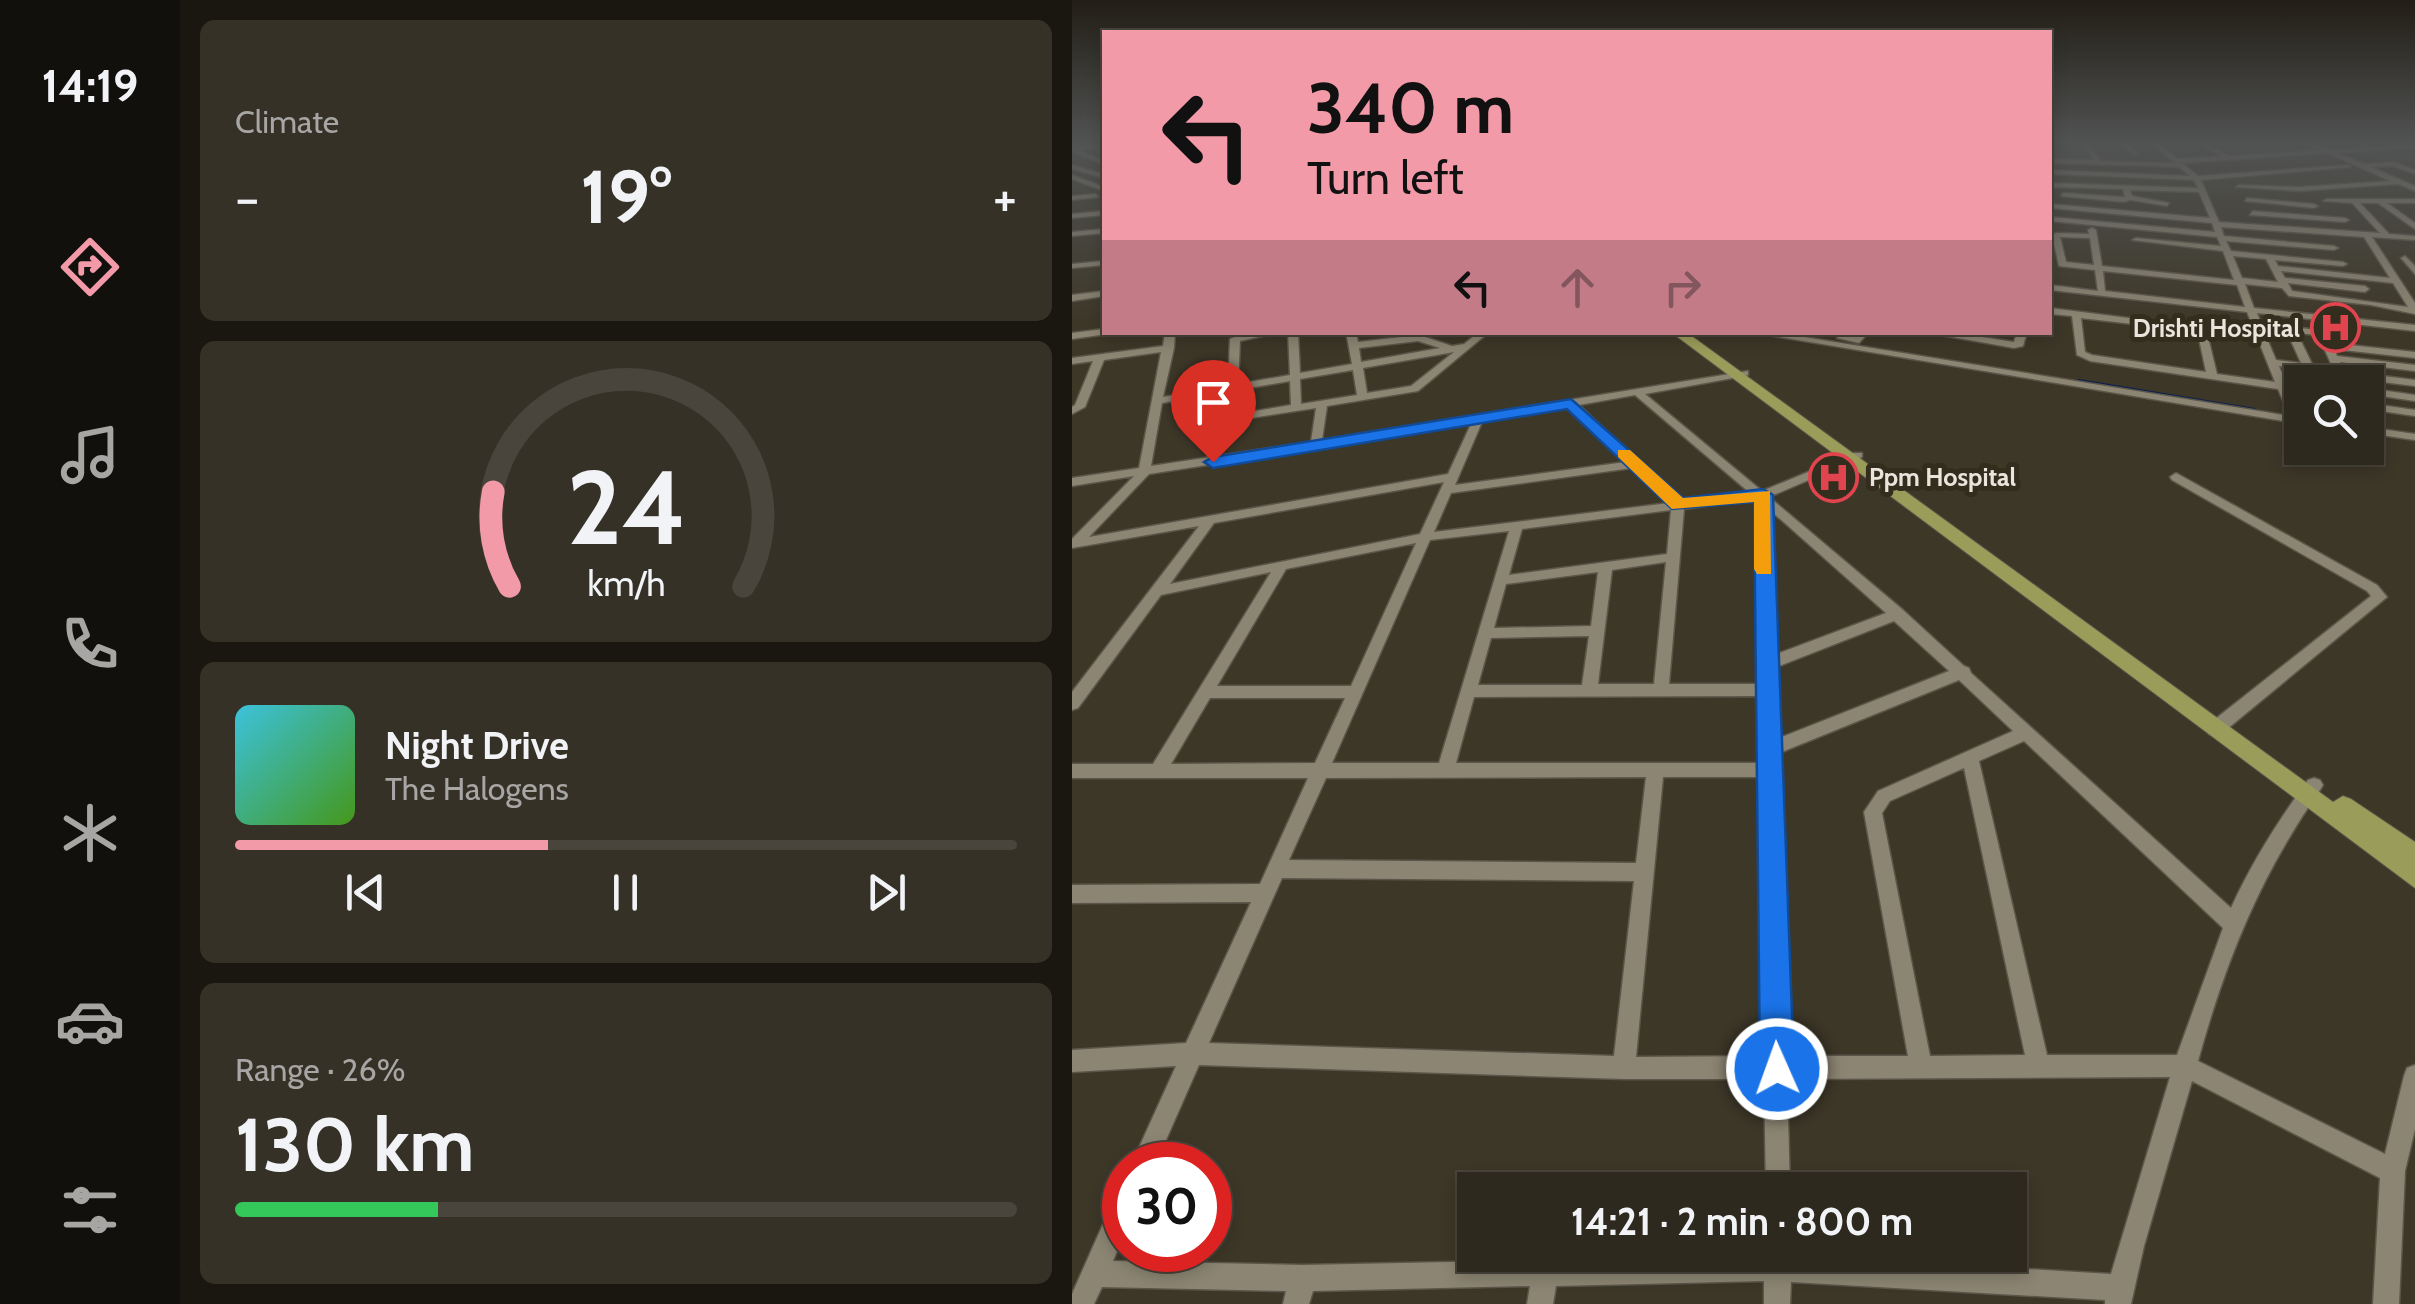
<!DOCTYPE html>
<html lang="en">
<head>
<meta charset="utf-8">
<style>
	:root { --surface:#2e291e; --page:#363127; --text:#f1f3f6; --muted:#a7a6a4; --line:#49453c; --accent:#f39aa9 }
	body { margin:0; font-family:Cabin,sans-serif; background:var(--page); color:var(--text); height:100vh; display:flex; flex-direction:column; font-size:38px; white-space:nowrap }
	* { box-sizing:border-box; margin:0 }
	p { font-size:32px; color:var(--muted) }
	.icon { flex:none; width:55px; height:55px; fill:none; stroke:currentColor; stroke-width:2; stroke-linecap:round; stroke-linejoin:round }
	.map { position:relative; flex:1; overflow:hidden }
	.details { display:flex; flex-direction:column; gap:20px; padding:20px; background:#191710; width:892px }
	.details>* { flex:none }
	.banner { position:absolute; left:30px; top:30px; width:950px; height:305px; border-radius:0px; box-shadow:0 5px 15px #0003,0 0 0 2px var(--line); background:#f39aa9; color:#111; overflow:hidden }
	.buttons { position:absolute; left:1212px; top:365px; display:grid; gap:20px }
	.buttons a { display:grid; place-items:center; width:100px; height:100px; border-radius:0px; background:var(--surface); box-shadow:0 5px 15px #0003,0 0 0 2px var(--line); font-size:50px }
	.speed { position:absolute; left:30px; top:1142px; display:flex; gap:20px; font-size:50px; font-weight:700; text-align:center }
	.speed>* { display:grid; place-content:center; width:130px; height:130px; border-radius:50%; background:var(--surface); box-shadow:0 5px 15px #0003,0 0 0 2px var(--line); line-height:1 }
	.speed .limit { border:15px solid #d22; background:#fff; color:#111 }
	.pin { position:absolute; display:grid; place-items:center; width:85px; height:85px; color:#fff; margin:-102px -42px; border-radius:50% 50% 50% 0; rotate:-45deg; box-shadow:0 0 10px #0007 }
	.pin .icon { rotate:45deg }
	.me { position:absolute; width:110px; margin:-55px; rotate:358deg; stroke-linejoin:round; filter:drop-shadow(0 0 8px #0008) }
	.turn { display:flex; align-items:center; gap:35px; height:210px; padding:0 40px; font-size:45px }
	.turn .icon { width:130px; height:130px; stroke-width:2.5 }
	.turn b { display:block; font-size:70px; line-height:85px }
	.lanes { display:flex; align-items:center; height:95px; padding:0 40px; background:#0003; justify-content:center; gap:50px; direction:ltr }
	.lanes .off { opacity:.35 }
	.big { font-size:75px; font-weight:800; line-height:1.1 }
	.details .tile { flex:1; display:flex; flex-direction:column; justify-content:center; gap:15px; min-width:0; padding:0 35px; border-radius:15px; background:var(--page) }
	.details .dial { align-items:center; gap:0 }
	.dial svg { height:260px; overflow:visible; fill:none; stroke:var(--line); stroke-width:7; stroke-linecap:round; text-anchor:middle }
	.dial text { fill:var(--text); stroke:none }
	.song { display:flex; align-items:center; gap:30px }
	.cover { width:120px; height:120px; border-radius:15px; background:linear-gradient(135deg,hsl(190 70% 55%),hsl(100 70% 35%)) }
	.played { height:10px; border-radius:5px; background:linear-gradient(90deg,var(--accent) 40%,var(--line) 40%) }
	.keys { display:flex; justify-content:space-around; direction:ltr }
	.heat { display:flex; justify-content:space-between; align-items:center; font-size:55px; direction:ltr }
	.charge { height:15px; border-radius:8px; background:linear-gradient(90deg,#34c759 26%,var(--line) 0) }
	.trip { position:absolute; left:385px; top:1172px; width:570px; height:100px; border-radius:0px; background:var(--surface); box-shadow:0 5px 15px #0003,0 0 0 2px var(--line); font-weight:800; line-height:100px; text-align:center }
	main { display:flex; flex:1; min-height:0 }
	.dock { display:flex; flex-direction:column; width:180px; justify-content:space-around; align-items:center; background:#12100c; color:var(--muted) }
	.dock .icon { width:70px; height:70px }
	.dock .current { color:var(--accent) }
	.dock b { font-size:45px; color:var(--text) }
	.map>svg:first-child { display:block }
	.lines { fill:none; stroke-linecap:round; stroke-linejoin:round }
	.canal { fill:#0a1f4f; fill-rule:evenodd }
	.minor-casing { stroke:#5b5649; stroke-width:3 }
	.major-casing { stroke:#5b5649; stroke-width:2 }
	.highway-casing { stroke:#5b5649; stroke-width:3 }
	.minor { fill:#8c8573; fill-rule:evenodd }
	.major { fill:#9a9d59; fill-rule:evenodd }
	.highway { fill:#a4ad47; fill-rule:evenodd }
	.route { fill:#1a73e8; stroke:#114b97; stroke-width:2.5 }
	.slow { fill:#f59e0b }
	.labels { text-anchor:middle; stroke-width:10; stroke-linejoin:round; paint-order:stroke }
	.far-poi-label { font-size:25px; font-weight:bold; fill:#e9e5dc; stroke:#332d1e; text-anchor:end }
</style>
</head>
<body>
<main>
<nav class="dock">
<b>14:19</b>
<svg class="icon current" aria-label="directions" viewBox="0 0 24 24"><path d="M12 3l9 9-9 9-9-9zM9 14v-3h6M13 9l2 2-2 2"/></svg>
<svg class="icon" aria-label="music" viewBox="0 0 24 24"><path d="M9 18V5l10-2v13"/><circle cx="6" cy="18" r="3"/><circle cx="16" cy="16" r="3"/></svg>
<svg class="icon" aria-label="phone" viewBox="0 0 24 24"><path d="M5 4h4l2 5-3 2q2 4 5 5l2-3 5 2v4C11 20 4 13 5 4z"/></svg>
<svg class="icon" aria-label="climate" viewBox="0 0 24 24"><path d="M12 3v18M4 7l16 10M4 17L20 7"/></svg>
<svg class="icon" aria-label="car" viewBox="0 0 24 24"><path d="M5 17H2v-5l4-1 3-4h7l3 4 3 1v5h-3M9 17h6M6 11h13"/><circle cx="7" cy="17" r="2"/><circle cx="17" cy="17" r="2"/></svg>
<svg class="icon" aria-label="filters" viewBox="0 0 24 24"><path d="M4 7h16M4 17h16"/><circle cx="9" cy="7" r="2"/><circle cx="15" cy="17" r="2"/></svg>
</nav>
<section class="details">
<div class="tile"><p>Climate</p>
<div class="heat"><a>−</a><b class="big">19°</b><a>+</a></div>
</div>
<div class="tile dial"><svg viewBox="0 0 100 80">
<path d="M14 69A42 42 0 1 1 86 69"/>
<path d="M14 69A42 42 0 0 1 9 40" stroke="#f39aa9"/>
<text x="50" y="56" font-size="32" font-weight="700">24</text>
<text x="50" y="72" font-size="11">km/h</text>
</svg></div>
<div class="tile">
<div class="song"><i class="cover"></i><div><b>Night Drive</b><p>The Halogens</p></div></div>
<div class="played"></div>
<div class="keys"><svg class="icon" aria-label="previous" viewBox="0 0 24 24"><path d="M18 5L8 12l10 7zM5 5v14"/></svg><svg class="icon" aria-label="pause" viewBox="0 0 24 24"><path d="M8 5v14M16 5v14"/></svg><svg class="icon" aria-label="next" viewBox="0 0 24 24"><path d="M6 5l10 7-10 7zM19 5v14"/></svg></div>
</div>
<div class="tile"><p>Range · 26%</p><b class="big">130 km</b><div class="charge"></div></div>
</section>
<div class="map">
<svg width="1343" height="1304" viewBox="0 0 1343 1304">
	<rect width="100%" height="100%" fill="#3d3728"/>
	<g class="lines">
		<path class="canal" d="M1007,379L1183,408L1188,411L1183,414L1004,384V380Z"/>
		<defs>
			<path id="minor" d="M1009,142H1015L1029,161L1103,163L1078,142H1085L1106,159L1150,156L1123,142H1131L1157,156L1248,150L1232,142H1240L1257,150L1343,144V148L1265,153L1292,164L1322,162L1343,170V174L1321,166L1299,167L1343,186V191L1326,184L1227,191L1164,187L1167,185L1227,187L1318,181L1256,153L1110,163L1126,176L1276,165L1279,167L1129,180L1147,222L1308,233L1280,203L1251,201L1255,199H1343V203H1315L1343,223V229L1306,203H1288L1317,234L1343,236V240L1300,237L1343,303V314L1299,305L1217,296L1210,288L1173,284L1182,308L1343,325V331L1185,313L1189,323L1253,331L1259,343L1343,352V358L1262,349L1265,356L1343,365V371L1268,362L1272,371L1343,380V386L1275,378L1277,382H1267L1263,373L1243,370L1248,382H1238L1232,369L1207,366L1224,408L1219,411L1214,408L1206,389L1018,361L1005,355L1000,316L978,314V308L1127,327L1135,333L1145,374L1203,382L1175,312L978,290V285L1026,291L1023,270L987,266L980,235L984,233L1017,234L1016,230L1020,228L1024,230L1030,266L1162,280L1151,251L1060,240L1064,238L1149,246L1145,237L978,221V217L1143,232L1140,223L978,208V204L1138,218L1127,192L1058,190L1060,196L1097,203L1095,206L1058,200L1052,202L989,196L991,193L1053,197L1051,189L978,187V183L1126,188L1122,180L978,174V170L1118,176L1107,167L978,163V159L1022,160ZM1149,227L1292,237L1318,278L1206,266L1203,260L1271,266L1275,264L1271,262L1159,251L1154,241L1262,250L1266,248L1262,246L1152,236ZM988,237L1018,238L1022,265L994,262ZM1161,256L1194,259L1206,282L1170,278ZM1031,271L1165,285L1173,307L1033,291ZM1209,271L1321,283L1336,307L1220,291L1216,283L1293,292L1297,289L1293,286L1213,278ZM1009,318L1121,331L1126,334L1134,372L1020,355L1013,352ZM1191,329L1215,332L1229,363L1204,360ZM1225,333L1246,335L1260,366L1240,364Z
				M1047,142H1054L1067,154L1062,155Z
				M0,147L32,161V165L0,151Z
				M0,165L32,174V178L0,169Z
				M0,175L32,187V191L0,179Z
				M24,194L26,197L0,200V196Z
				M1175,198L1242,204L1246,206L1242,208L1173,201Z
				M32,211V215L0,218V214Z
				M1181,211L1273,218L1277,220L1273,222L1178,215Z
				M32,229V233L0,236V232Z
				M1333,256L1343,266V274L1329,258Z
				M32,261V265L0,268V264Z
				M32,291V296L0,301V295Z
				M32,329L35,334L0,339V333Z
				M93,332H103L102,348L91,397L156,386L158,339C173,332 192,332 209,332L168,341L166,384L218,375L216,332H226L228,373L280,364L274,332H284L286,342L347,335L380,346L392,344L407,332H417L346,391L255,406L250,440L676,371V375L672,376L573,394L690,491L782,453H790V457L697,497L831,610L892,666L897,668L899,673L1159,908C1180,862 1206,821 1236,780L1242,778L1248,780L1251,785L1248,790C1188,876 1154,960 1126,1061L1313,1154L1332,1076L1335,1068L1343,1065V1129L1333,1171L1327,1304H1301L1308,1178L1120,1081L1072,1246L1059,1304H1033V1300L719,1282L718,1304H692V1281L484,1286L481,1304H455L458,1286L241,1291L237,1304H211L214,1291L30,1287L22,1304H0V1294L43,1197L52,1194V1234L41,1261L231,1265L719,1255L1039,1274L1098,1077L715,1079L718,1190H694L692,1079H552L127,1065L83,1165H59L104,1066L0,1072V1050L114,1043L179,902L0,903V885L188,884L236,778H0V764H81L199,572L89,595L6,708L0,710V692L127,526L0,548V539L62,476L0,486V478L67,468L89,352L32,360L13,407L0,414V407L3,405L21,361L0,364V358L91,346ZM346,341L368,348L289,362L287,348ZM382,352L339,386L295,393L291,368ZM281,370L285,395L229,404L228,379ZM218,381L219,405L165,414L166,390ZM155,392L154,418L159,421L244,408L239,442L79,466L90,403ZM563,395L678,493L609,501L507,405ZM497,407L554,462L383,485L410,422ZM399,424L376,474L17,537L77,474ZM560,468L597,503L362,532L379,493ZM372,482L348,534L98,584L142,523ZM685,499L687,684H597L612,509ZM599,510L595,554L437,575L450,529ZM698,510L814,613L702,655ZM437,531L367,763H260L358,540ZM344,543L279,686H145L214,569ZM594,562L582,684H526L540,570ZM526,572L519,626L422,628L434,584ZM822,621L877,671L705,739L702,668ZM517,636L510,685H406L419,638ZM887,680L941,731L806,791L792,812L836,1056H714L705,754ZM687,696L688,763H384L402,697ZM138,698H273L243,763L99,764ZM952,741L1151,928L1105,1055H975L907,761ZM892,768L953,1055L858,1056L810,813L818,801ZM574,777L564,863L217,860L254,778ZM591,777H688L692,1056L564,1057ZM210,878L562,881L542,1056L137,1043Z
				M678,332H702L1230,418V424Z
				M788,332H797L787,343L765,338L770,335L785,337Z
				M852,332H878L942,342L945,332H955L951,346L942,348Z
				M1295,388L1343,395V401L1295,394Z
				M1295,403L1343,410V416L1295,409Z
				M1295,427L1343,434V440L1295,433Z
				M1104,473L1305,585L1315,597L1149,734L1143,736L1137,734L1135,729L1137,724L1299,596L1295,591L1100,480L1098,477Z"/>
			<path id="major" d="M599,332H614L1261,802L1271,796L1279,799L1343,842V888Z"/>
			<path id="highway" d="M32,142V148L0,149V143Z"/>
		</defs>
		<use href="#minor" class="minor-casing"/>
		<use href="#major" class="major-casing"/>
		<use href="#highway" class="highway-casing"/>
		<use href="#minor" class="minor"/>
		<use href="#major" class="major"/>
		<use href="#highway" class="highway"/>
	</g>
	<linearGradient id="sky" x2="0" y2="1"><stop stop-color="#221e16"/><stop offset="0.44" stop-color="#515353"/><stop offset="1" stop-color="#515353" stop-opacity="0"/></linearGradient>
	<rect width="1343" height="325" fill="url(#sky)"/>
	<path class="route" d="M499,399L611,498L691,489L701,495L722,1069L717,1081L705,1086L693,1081L688,1069L682,502L600,509L495,409L141,468L132,462L141,457Z"/>
	<path class="slow" d="M546,450H558L611,498L698,491L699,574H685L682,569V502L600,509L546,457Z"/>
	<defs>
		<symbol id="hospital-ring" viewBox="-11 -11 22 22"><circle r="9.5" fill="#332d1e" stroke="#e0444e" stroke-width="1.5"/><path d="M-5-5h3v3.5h4V-5h3V5h-3V1.5h-4V5h-3Z" fill="#e0444e"/></symbol>
	</defs>
	<g fill-rule="evenodd">
		<use href="#hospital-ring" x="1236" y="300" width="55" height="55"/>
		<use href="#hospital-ring" x="734" y="450" width="55" height="55"/>
	</g>
	<g class="labels">
		<g class="far-poi-label">
			<text x="1228" y="337">Drishti Hospital</text>
			<text x="797" y="486" text-anchor="start">Ppm Hospital</text>
		</g>
	</g>
</svg>
<div class="buttons">
<a><svg class="icon" aria-label="search" viewBox="0 0 24 24"><circle cx="10" cy="10" r="6"/><path d="M15 15l6 6"/></svg></a>
</div>
<div class="speed"><div class="limit">30</div></div>
<div class="pin" style="left:141px;top:462px;background:#d93025"><svg class="icon" aria-label="arrive" viewBox="0 0 24 24"><path d="M6 21V4h12l-3 4 3 4H6"/></svg></div>
<svg class="me" style="left:705px;top:1069px" viewBox="-20 -20 40 40"><circle r="17" fill="#1a73e8" stroke="#fff" stroke-width="3"/><path d="M0-11L8 9 0 5-8 9z" fill="#fff"/></svg>
<div class="trip">14:21 · 2 min · 800 m</div>
<div class="banner">
<div class="turn"><svg class="icon" aria-label="left" viewBox="0 0 24 24"><path d="M17 20v-9H6M10 6l-5 5 5 5"/></svg><div><b>340 m</b>Turn left</div></div>
<div class="lanes"><svg class="icon" aria-label="left" viewBox="0 0 24 24"><path d="M17 20v-9H6M10 6l-5 5 5 5"/></svg><svg class="icon off" aria-label="ahead" viewBox="0 0 24 24"><path d="M12 20V5M6 11l6-6 6 6"/></svg><svg class="icon off" aria-label="right" viewBox="0 0 24 24"><path d="M7 20v-9h11M14 6l5 5-5 5"/></svg></div>
</div>
</div>
</main>
</body>
</html>
